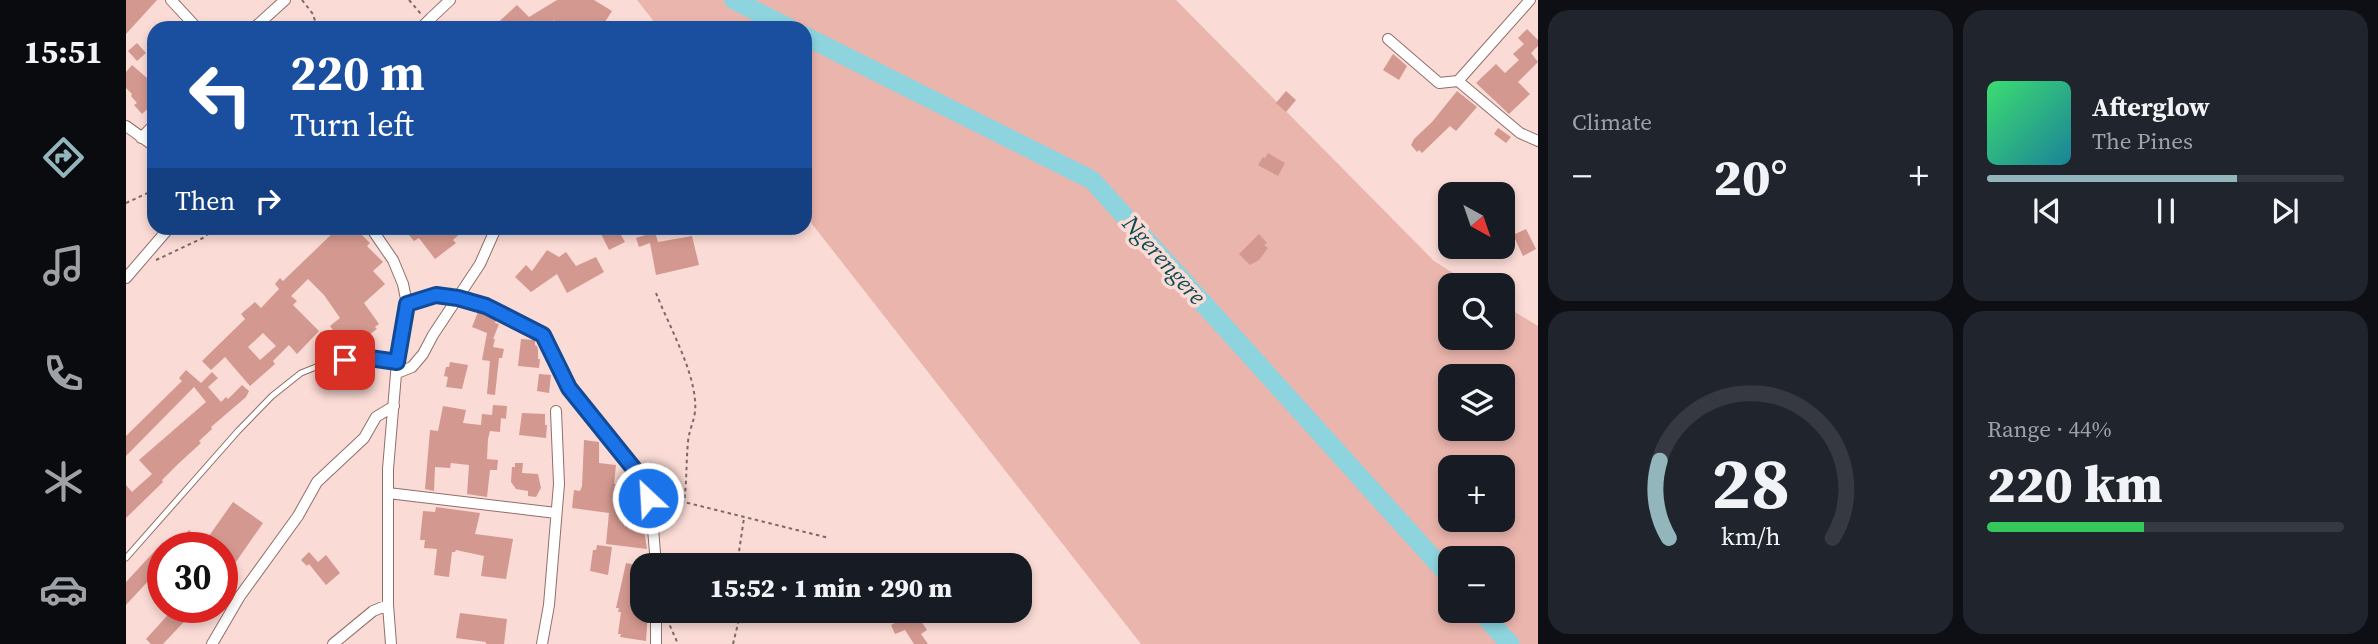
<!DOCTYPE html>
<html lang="en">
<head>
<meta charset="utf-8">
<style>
	:root { --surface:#171b24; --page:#20242c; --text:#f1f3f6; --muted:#9ea1a6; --line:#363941; --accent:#93b6bc }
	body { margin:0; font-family:"Source Serif 4",serif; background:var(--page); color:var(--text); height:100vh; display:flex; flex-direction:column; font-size:26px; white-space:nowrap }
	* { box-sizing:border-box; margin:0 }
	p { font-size:23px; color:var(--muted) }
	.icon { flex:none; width:38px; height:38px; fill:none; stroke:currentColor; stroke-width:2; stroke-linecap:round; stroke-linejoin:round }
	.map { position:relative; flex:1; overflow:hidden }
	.drawer { display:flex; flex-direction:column; gap:10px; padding:10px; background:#0d0f14; width:840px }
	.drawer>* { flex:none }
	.top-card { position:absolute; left:21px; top:21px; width:665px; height:214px; border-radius:21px; box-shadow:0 4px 10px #0003; background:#1a4fa0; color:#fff; overflow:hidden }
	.needle { width:46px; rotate:140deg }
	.buttons { position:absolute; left:1312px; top:182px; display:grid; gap:14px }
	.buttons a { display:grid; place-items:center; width:77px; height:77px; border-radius:14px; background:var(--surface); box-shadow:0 4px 10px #0003; font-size:35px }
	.speed { position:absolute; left:21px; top:532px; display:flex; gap:14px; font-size:35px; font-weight:700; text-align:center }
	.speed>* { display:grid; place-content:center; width:91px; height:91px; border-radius:50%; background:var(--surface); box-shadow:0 4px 10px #0003; line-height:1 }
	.speed .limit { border:10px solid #d22; background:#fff; color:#111 }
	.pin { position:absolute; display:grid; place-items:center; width:60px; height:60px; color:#fff; margin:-30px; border-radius:14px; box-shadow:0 4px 10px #0006 }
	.me { position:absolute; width:77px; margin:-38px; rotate:335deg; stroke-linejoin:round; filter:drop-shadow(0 0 5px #0008) }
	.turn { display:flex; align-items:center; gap:24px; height:147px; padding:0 28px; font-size:32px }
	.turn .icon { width:91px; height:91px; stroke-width:2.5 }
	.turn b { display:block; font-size:49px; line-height:60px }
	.then { display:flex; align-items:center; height:66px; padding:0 28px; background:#0003; gap:14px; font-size:26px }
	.big { font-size:52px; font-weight:800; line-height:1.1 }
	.drawer .card { flex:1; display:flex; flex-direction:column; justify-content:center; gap:10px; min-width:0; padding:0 24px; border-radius:21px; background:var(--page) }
	.drawer .dial { align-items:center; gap:0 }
	.dial svg { height:182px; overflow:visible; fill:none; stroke:var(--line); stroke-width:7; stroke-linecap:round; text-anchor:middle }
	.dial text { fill:var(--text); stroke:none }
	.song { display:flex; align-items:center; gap:21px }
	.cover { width:84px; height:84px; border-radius:10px; background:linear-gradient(135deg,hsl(140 70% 55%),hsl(190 70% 35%)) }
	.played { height:7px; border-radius:4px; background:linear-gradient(90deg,var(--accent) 70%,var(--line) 70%) }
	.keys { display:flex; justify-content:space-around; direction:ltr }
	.heat { display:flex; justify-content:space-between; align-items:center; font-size:38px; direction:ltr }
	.charge { height:10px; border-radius:5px; background:linear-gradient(90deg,#34c759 44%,var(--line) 0) }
	.drawer .tiles { flex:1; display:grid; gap:10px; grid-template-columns:repeat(2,1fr) }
	.trip { position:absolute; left:504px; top:553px; width:402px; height:70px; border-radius:21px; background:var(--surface); box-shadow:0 4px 10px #0003; font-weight:800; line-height:70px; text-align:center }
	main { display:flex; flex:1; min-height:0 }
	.dock { display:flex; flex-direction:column; width:126px; justify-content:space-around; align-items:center; background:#090b0e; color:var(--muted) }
	.dock .icon { width:49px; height:49px }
	.dock .selected { color:var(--accent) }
	.dock b { font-size:32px; color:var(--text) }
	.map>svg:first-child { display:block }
	.green { fill:#eab5ad; fill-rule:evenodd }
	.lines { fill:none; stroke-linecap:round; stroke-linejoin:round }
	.river { stroke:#8dd4de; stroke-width:19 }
	.building { fill:#d3988f; fill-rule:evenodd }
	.lane-casing { stroke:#926e69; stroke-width:7 }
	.street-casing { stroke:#926e69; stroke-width:12 }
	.path { stroke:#7e6965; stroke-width:2; stroke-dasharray:3.5 3.5; stroke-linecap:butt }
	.lane { stroke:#fff; stroke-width:5 }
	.street { stroke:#fff; stroke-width:10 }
	.street-bridge-casing { stroke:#926e69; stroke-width:12; stroke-linecap:butt }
	.street-bridge { stroke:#fff; stroke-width:10 }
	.route-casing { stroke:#114b97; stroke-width:18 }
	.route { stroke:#1a73e8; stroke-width:12 }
	.labels { text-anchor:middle; stroke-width:7; stroke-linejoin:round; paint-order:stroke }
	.water-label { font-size:24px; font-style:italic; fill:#0c4c54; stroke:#fbdbd5 }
</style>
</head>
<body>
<main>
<nav class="dock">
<b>15:51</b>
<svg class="icon selected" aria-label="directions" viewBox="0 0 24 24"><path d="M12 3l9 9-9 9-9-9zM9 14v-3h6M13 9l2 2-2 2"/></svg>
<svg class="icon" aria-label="music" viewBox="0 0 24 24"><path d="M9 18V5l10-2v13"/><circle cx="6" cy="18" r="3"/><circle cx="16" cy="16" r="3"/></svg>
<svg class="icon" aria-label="phone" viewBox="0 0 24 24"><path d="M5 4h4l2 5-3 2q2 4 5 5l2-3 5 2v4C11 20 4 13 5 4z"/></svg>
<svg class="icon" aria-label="climate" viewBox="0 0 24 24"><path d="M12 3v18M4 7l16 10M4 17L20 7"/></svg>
<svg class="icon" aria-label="car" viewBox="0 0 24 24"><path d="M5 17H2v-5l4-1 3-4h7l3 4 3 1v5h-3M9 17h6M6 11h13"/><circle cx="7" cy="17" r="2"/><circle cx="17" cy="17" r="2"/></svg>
</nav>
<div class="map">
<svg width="1412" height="644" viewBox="0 0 1412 644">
	<rect width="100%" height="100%" fill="#fbdbd5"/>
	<path class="green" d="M511,0H1050L1308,261L1346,285H1325V338H1377V305L1412,326V644H1015L679,215V28H533ZM1325,376H1377V429H1325ZM1325,467H1377V520H1325ZM1325,558H1377V611H1325Z"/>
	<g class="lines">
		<path class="river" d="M608,0L663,28
			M679,36L966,180L1325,578
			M1354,611L1384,644"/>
	</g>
	<path class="building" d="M0,0H31L0,34Z
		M431,0H468L486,11L475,28H432L428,20L418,28H366L391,5L403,17Z
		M1401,29L1412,40V46L1405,53L1412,62L1392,82L1404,94L1383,114L1350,83L1370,64L1379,73L1393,60L1387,54L1398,44L1392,38Z
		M11,43L20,53L11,61L2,51Z
		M1267,54L1281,66L1273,80L1257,70Z
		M6,65L21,78L23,76L28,81V103L16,114L8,105L11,103L5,96L6,94L0,88V72Z
		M1160,91L1170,100L1160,112L1150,103Z
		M1331,91L1351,107L1330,131L1324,126L1296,153L1293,150L1291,152L1285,145L1288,139L1306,122Z
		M1372,128L1385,137L1380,143L1368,134Z
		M1142,153L1159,163L1152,176L1132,165L1137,157L1139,158Z
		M212,228H229L244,243L241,246L257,262L247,271L259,284L238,303L253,324L249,327L251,329L232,343L225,333L214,340L204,326L214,318L198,295L182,279L165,296L171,301L167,305L193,331L171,354L163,345L147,361L149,364L124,386L99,357L85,370L76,361L119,319L115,314L129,302L135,308L153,289L149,284L154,278L157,281ZM137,333L150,346L134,360L122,347Z
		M285,228H332L336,232L327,240L330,243L309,259L293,238L288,241L283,235L288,231Z
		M472,228H491L499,242L483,250Z
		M1400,229L1410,249L1397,256L1387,235Z
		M529,232L532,242L566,236L573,265L530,275L524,243L513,247L510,238Z
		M1133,234L1141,243L1138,245L1142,248L1133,260L1124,265L1113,254Z
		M421,250L433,257L440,252L450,266L470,257L478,272L441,293L431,274L405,292L389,277L400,265L406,271Z
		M1066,282L1074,294L1065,299L1058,287Z
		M352,312L370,320L369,323L373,324L367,339H369L367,347L378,349L376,358H373L369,395L361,394L364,361L356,360L361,333L346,327Z
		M395,339L409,340V345L411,346L412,350V359H414L413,368L392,366Z
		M324,362L342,365L336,389L320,387L322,377L318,376L320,367H323Z
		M232,364L242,372L229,387L219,380Z
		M60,370L75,383L86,372L92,378L82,387L95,402L100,397L102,399L116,385L123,391L120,397L85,427L86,429L73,441L75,443L51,465L36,480L37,482L0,518V485L6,492L26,474L13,460L80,402L68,387L0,456V436L56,381L53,378Z
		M413,374L425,375L423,393L411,391Z
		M367,405L381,406L380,419L375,418L374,432L364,431L362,439L361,459L372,460L371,470H364L361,497L341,494L343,465L325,463L324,468L309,467L308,491L299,489L304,430L312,431L317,406L340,410L337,423L355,425L356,414L366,415Z
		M396,413L419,414V425H421L420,438L393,435Z
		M458,440L473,442V463L490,465L488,484L504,486L498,526L518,529L521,549L480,544L483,513L446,508L448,490L454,491L456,486Z
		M389,463H397L396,473L412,474L415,488L410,497L402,496V491L390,489L385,482L386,467H389Z
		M545,484L549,499L531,503L527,486Z
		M504,486L511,487L516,508L512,509Z
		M107,502L137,523L96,582V548H67L57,537L63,530L78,543Z
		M310,507L354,513L349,534L387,539L380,579L355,576L358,556L330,550L329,552H326L323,577L308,575L311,549L298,548L299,540H294L297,511L309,512Z
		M37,542V565L0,605V582Z
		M471,545L486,547L482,575L464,571L467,550H470Z
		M183,552L192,562L200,555L214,573L200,585L183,564L181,566L175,560Z
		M500,563L515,566L511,582L516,583V611H522L520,641L494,637L495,634H492L495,612H492L493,608H490Z
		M49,607H72L37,644H25L20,639Z
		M764,611H788L801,630L795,634L802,644H788L779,630L769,634L765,625L769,623Z
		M334,613L381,619L378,644H360V642L330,638Z"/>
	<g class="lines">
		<defs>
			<path id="lane" d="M0,558L112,431L146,396L175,373L200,363L237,357L271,362"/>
			<path id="street" d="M45,0L71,28
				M305,18L324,0
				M128,28L159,0
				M1262,39L1313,83L1332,81L1394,133L1412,141
				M1332,81L1404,0
				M0,126L28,146
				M15,138L28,125
				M245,228L267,260L277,284L281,304L271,362L262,469V605L265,644
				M0,278L43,228
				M281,304L310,295L332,298L360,306L417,335L443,388L517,480L526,516L530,565
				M271,373L286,367L297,354L307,335L354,264L370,228
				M262,493L430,513
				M86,644L114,596L172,516L191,482L238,438L250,417L268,406
				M207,644L247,611L262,605
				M416,644L423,605L433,484L430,411
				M530,644V611"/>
		</defs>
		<use href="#lane" class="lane-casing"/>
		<use href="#street" class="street-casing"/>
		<path class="path" d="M176,0L187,14L191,28
			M283,0L295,14
			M274,28L287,25
			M0,203L28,190
			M30,260L77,238L89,228
			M530,293C543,326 566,366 569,400C571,419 563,427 562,442C560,462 561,482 558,502
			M535,512L558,502L703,538
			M611,565L618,518
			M541,619L552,644
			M607,644L615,611"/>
		<use href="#lane" class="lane"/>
		<use href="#street" class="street"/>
		<defs>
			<path id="street-bridge" d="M297,26L305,18"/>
		</defs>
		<use href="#street-bridge" class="street-bridge-casing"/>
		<use href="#street-bridge" class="street-bridge"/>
	</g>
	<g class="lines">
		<defs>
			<path id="route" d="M219,360L237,357L271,362L281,304L310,295L332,298L360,306L417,335L443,388L517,480L522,498"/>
		</defs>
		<use href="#route" class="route-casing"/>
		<use href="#route" class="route"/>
	</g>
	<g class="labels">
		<g class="water-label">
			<text transform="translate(1038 260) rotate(48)" y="8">Ngerengere</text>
		</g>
	</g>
</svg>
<div class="buttons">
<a><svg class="needle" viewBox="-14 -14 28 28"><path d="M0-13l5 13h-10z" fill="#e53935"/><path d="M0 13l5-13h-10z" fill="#9ea1a6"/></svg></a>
<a><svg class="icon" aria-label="search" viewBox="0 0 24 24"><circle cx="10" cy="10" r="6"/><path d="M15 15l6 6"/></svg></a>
<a><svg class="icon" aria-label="layers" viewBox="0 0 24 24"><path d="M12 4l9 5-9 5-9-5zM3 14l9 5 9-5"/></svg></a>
<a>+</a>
<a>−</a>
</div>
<div class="speed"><div class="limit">30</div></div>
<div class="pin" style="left:219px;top:360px;background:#d93025"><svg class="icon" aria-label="arrive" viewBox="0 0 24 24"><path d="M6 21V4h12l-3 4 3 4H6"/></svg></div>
<svg class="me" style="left:522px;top:498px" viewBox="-20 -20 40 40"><circle r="17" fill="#1a73e8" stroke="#fff" stroke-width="3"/><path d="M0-11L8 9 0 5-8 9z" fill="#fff"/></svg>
<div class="trip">15:52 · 1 min · 290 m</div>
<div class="top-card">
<div class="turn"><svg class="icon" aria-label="left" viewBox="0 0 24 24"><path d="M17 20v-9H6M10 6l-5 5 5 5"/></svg><div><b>220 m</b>Turn left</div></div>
<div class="then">Then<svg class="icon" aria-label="right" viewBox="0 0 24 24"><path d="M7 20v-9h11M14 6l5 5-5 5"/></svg></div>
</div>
</div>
<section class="drawer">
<div class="tiles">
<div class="card"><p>Climate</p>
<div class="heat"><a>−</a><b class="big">20°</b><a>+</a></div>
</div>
<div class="card">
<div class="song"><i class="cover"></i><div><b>Afterglow</b><p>The Pines</p></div></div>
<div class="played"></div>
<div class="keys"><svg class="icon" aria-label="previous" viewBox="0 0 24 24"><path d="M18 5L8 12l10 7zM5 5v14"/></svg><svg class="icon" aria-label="pause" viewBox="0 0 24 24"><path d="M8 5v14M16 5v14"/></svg><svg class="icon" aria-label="next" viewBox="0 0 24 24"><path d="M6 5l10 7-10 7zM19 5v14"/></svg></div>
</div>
<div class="card dial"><svg viewBox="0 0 100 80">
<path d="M14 69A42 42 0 1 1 86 69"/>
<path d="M14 69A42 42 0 0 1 10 35" stroke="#93b6bc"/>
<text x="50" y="56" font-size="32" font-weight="700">28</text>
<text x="50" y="72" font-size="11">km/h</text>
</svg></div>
<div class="card"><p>Range · 44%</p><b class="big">220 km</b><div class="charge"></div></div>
</div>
</section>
</main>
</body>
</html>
